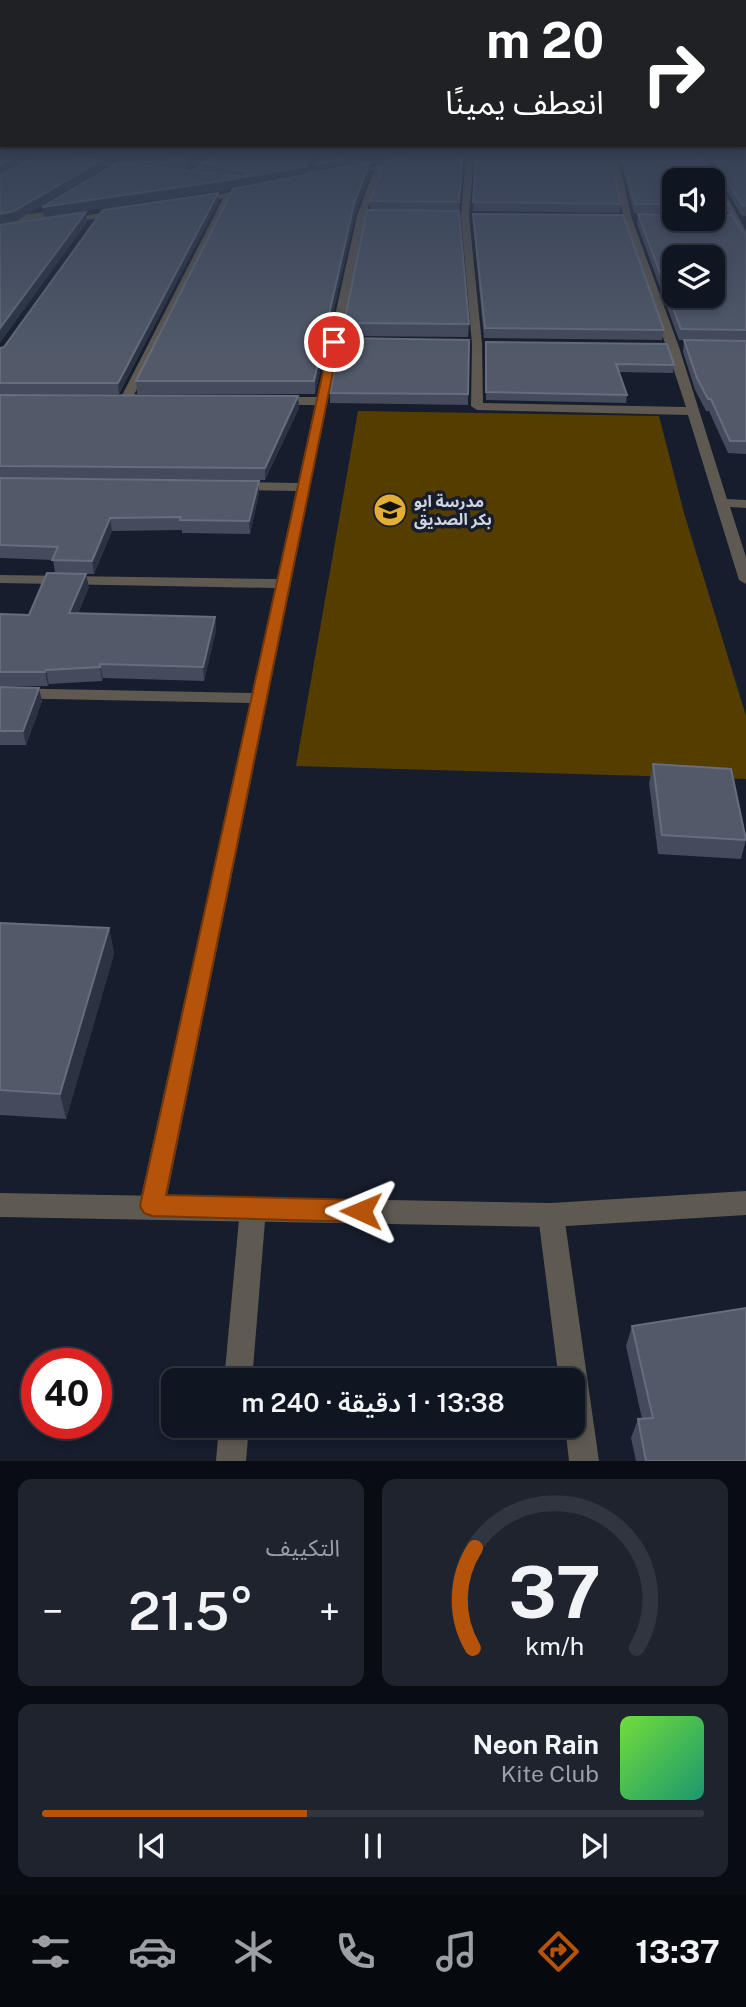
<!DOCTYPE html>
<html lang="ar">
<head>
<meta charset="utf-8">
<style>
	:root { --surface:#101621; --page:#1e232e; --text:#f1f3f6; --muted:#9c9fa5; --line:#30353f; --accent:#b45309 }
	body { margin:0; font-family:"Public Sans","Noto Sans Arabic",sans-serif; background:var(--page); color:var(--text); direction:rtl; height:100vh; display:flex; flex-direction:column; font-size:26px; white-space:nowrap }
	* { box-sizing:border-box; margin:0 }
	p { font-size:23px; color:var(--muted) }
	.icon { flex:none; width:38px; height:38px; fill:none; stroke:currentColor; stroke-width:2; stroke-linecap:round; stroke-linejoin:round }
	.map { position:relative; height:1461px; overflow:hidden; direction:ltr }
	.drawer { display:flex; flex-direction:column; gap:18px; padding:18px; background:#090c12; flex:1 }
	.drawer>* { flex:none }
	.banner { position:absolute; left:0px; top:0px; width:747px; height:147px; box-shadow:0 4px 10px #0003,0 0 0 2px var(--line); direction:rtl; background:#202124; color:#fff; overflow:hidden }
	.controls { position:absolute; left:662px; top:168px; display:grid; gap:14px }
	.controls a { display:grid; place-items:center; width:63px; height:63px; border-radius:14px; background:var(--surface); box-shadow:0 4px 10px #0003,0 0 0 2px var(--line); font-size:35px }
	.speed { position:absolute; left:21px; top:1348px; display:flex; gap:14px; font-size:35px; font-weight:700; text-align:center }
	.speed>* { display:grid; place-content:center; width:91px; height:91px; border-radius:50%; background:var(--surface); box-shadow:0 4px 10px #0003,0 0 0 2px var(--line); line-height:1 }
	.speed .limit { border:10px solid #d22; background:#fff; color:#111 }
	.pin { position:absolute; display:grid; place-items:center; width:60px; height:60px; color:#fff; margin:-30px; border:4px solid #fff; border-radius:50%; box-shadow:0 2px 7px #0007 }
	.me { position:absolute; width:77px; margin:-38px; rotate:271deg; stroke-linejoin:round; filter:drop-shadow(0 0 5px #0008) }
	.turn { display:flex; align-items:center; gap:24px; height:147px; padding:0 28px; font-size:32px }
	.turn .icon { width:91px; height:91px; stroke-width:2.5 }
	.turn b { display:block; font-size:49px; line-height:60px }
	.big { font-size:52px; font-weight:600; line-height:1.1 }
	.drawer .card { flex:1; display:flex; flex-direction:column; justify-content:center; gap:10px; min-width:0; padding:0 24px; border-radius:14px; background:var(--page) }
	.drawer .dial { align-items:center; gap:0 }
	.dial svg { height:182px; overflow:visible; fill:none; stroke:var(--line); stroke-width:7; stroke-linecap:round; text-anchor:middle }
	.dial text { fill:var(--text); stroke:none }
	.song { display:flex; align-items:center; gap:21px }
	.cover { width:84px; height:84px; border-radius:10px; background:linear-gradient(135deg,hsl(100 70% 55%),hsl(160 70% 35%)) }
	.played { height:7px; border-radius:4px; background:linear-gradient(90deg,var(--accent) 40%,var(--line) 40%) }
	.keys { display:flex; justify-content:space-around; direction:ltr }
	.heat { display:flex; justify-content:space-between; align-items:center; font-size:38px; direction:ltr }
	.drawer .tiles { flex:1; display:grid; gap:18px; grid-template-columns:1fr 1fr }
	.card:last-child { grid-column:span 2 }
	.trip { position:absolute; left:161px; top:1368px; width:424px; height:70px; border-radius:14px; background:var(--surface); box-shadow:0 4px 10px #0003,0 0 0 2px var(--line); font-weight:600; line-height:70px; text-align:center; direction:rtl }
	.tab-bar { display:flex; height:112px; justify-content:space-around; align-items:center; background:#06090d; color:var(--muted) }
	.tab-bar .icon { width:49px; height:49px }
	.tab-bar .on { color:var(--accent) }
	.tab-bar b { font-size:32px; color:var(--text) }
	.map>svg:first-child { display:block }
	.green { fill:#553d00 }
	.lines { fill:none; stroke-linecap:round; stroke-linejoin:round }
	.minor { fill:#5e5951; fill-rule:evenodd }
	.tertiary { fill:#5e5951; fill-rule:evenodd }
	.wall { fill:#444b5c }
	.shaded-wall { fill:#2b3343 }
	.building { fill:#525a6a; stroke:#666d7c; stroke-width:2; fill-rule:evenodd }
	.route { fill:#b45309; stroke:#753606; stroke-width:2 }
	.labels { text-anchor:middle; stroke-width:7; stroke-linejoin:round; paint-order:stroke }
	.far-poi-label { font-size:16px; font-weight:bold; fill:#cfd4df; stroke:#161d2c; text-anchor:start }
</style>
</head>
<body>
<div class="map">
<svg width="746" height="1461" viewBox="0 0 746 1461">
	<rect width="100%" height="100%" fill="#161d2c"/>
	<path class="green" d="M358,411L659,416L684,513L746,716V779L296,766Z"/>
	<g class="lines">
		<path class="minor" d="M17,153H42L139,168L135,170Z
			M218,153H228L191,177L184,175Z
			M466,153H474L469,216L482,344L483,403L686,407L624,219L609,153H617L632,219L679,347L727,499L746,500V508L730,507L746,557V584L739,580L688,415L477,410L471,406L472,344L461,216Z
			M695,153H703L746,231V242L741,239L712,180Z
			M376,165L383,167L365,216L165,1206L161,1214L152,1218L143,1214L139,1206L250,703L0,698V688L252,693L275,588L0,583V575L277,579L296,491L237,490L230,486L237,482L298,483L315,405H276L270,401L276,397H317L357,216Z
			M229,192L233,195L131,401L121,404L119,401L225,195Z
			M253,1197L262,1201L266,1209L252,1381H224L240,1209L244,1201Z
			M551,1203L560,1206L564,1215L599,1461H569L565,1426H572V1381H559L538,1215L542,1206Z
			M219,1426H249L246,1461H216Z"/>
		<path class="tertiary" d="M436,153H454L347,175L343,173Z
			M339,164L342,168L283,177L279,175Z
			M254,187L257,192L196,203L192,200Z
			M66,209L69,210V214L0,224V218Z
			M120,209L124,212L123,214L64,224L60,221Z
			M746,1191V1215L551,1227L0,1217V1193L551,1203Z"/>
	</g>
	<path class="wall" d="M65,153H212L186,169Z
		M463,153L459,211L469,324L468,337L344,336V323L370,210V201Z
		M476,153L621,204L620,213L473,211Z
		M618,153H698L728,205L726,215L743,232L746,234V341L679,340L637,224L638,214L712,219L674,180V213H634Z
		M705,153H746V216L741,215Z
		M202,163L306,165L307,175L370,163V172L355,215L315,394H137L136,381L302,176L229,189L44,217L42,207L217,174L203,172Z
		M218,193V202L119,394H0V348L4,347Z
		M473,214L664,330L662,340L484,338L473,223Z
		M469,340L468,405L330,403V393Z
		M684,340L746,341V454L728,453L709,411H706L695,390L683,352Z
		M486,350L674,365L673,373L619,372L627,395L626,403L486,400Z
		M0,395L299,408L265,480L12,478L259,493L250,534L182,533V530L112,531L94,574L55,573L53,560L0,558Z
		M89,587L78,613L215,617L216,630L204,681L103,678L102,681L49,684L48,686H0V614L29,615Z
		M0,687L39,688L42,701L26,745H0Z
		M653,764L746,840L741,859L658,854L649,783Z
		M0,923L109,928L114,954L66,1119L0,1115Z
		M632,1326L746,1461H636L631,1438L638,1419H642L626,1346Z"/>
	<path class="shaded-wall" d="M20,153H28L29,158L0,175V165Z
		M197,153H212L186,169V160Z
		M311,153H324L305,166H307V175L229,189L44,217L42,207L228,180L304,166L305,157Z
		M373,153H420L370,163V172L355,215L315,394L316,164Z
		M102,160L103,169L16,221L0,224V214Z
		M218,193V202L119,394L118,383Z
		M728,205L726,215L712,216V206Z
		M86,212L87,222L0,343V328Z
		M298,396L299,408L265,480V468Z
		M259,481V493L250,534L249,521Z
		M110,518L112,531L94,574L92,561Z
		M86,574L89,587L72,627L69,613Z
		M215,617L216,630L204,681L203,667Z
		M100,664L103,678L102,681L100,667Z
		M46,670L49,684L48,686L45,672Z
		M39,688L42,701L26,745L23,731Z
		M109,928L114,954L66,1119L60,1094Z"/>
	<path class="building" d="M0,153H20L0,165Z
		M43,153L102,160L14,211L0,214V175Z
		M131,153H197L186,160Z
		M218,153H311L305,157L304,163L307,166L228,180L42,207L119,162L242,177L249,172L202,163Z
		M329,153H373L316,164Z
		M422,153H463L459,202L370,201L385,161Z
		M476,153H609L621,204L473,202Z
		M621,153H698L728,205L712,206V180H674V204H635Z
		M711,153H746V206L742,205Z
		M370,162L354,204L314,381H136L233,189Z
		M218,193L118,383H0V348L4,347L103,210Z
		M367,210L459,211L469,324L344,323Z
		M86,212L0,328V225Z
		M473,214L623,215L664,330L485,328Z
		M638,214L674,215V219H712V215H732L743,232L746,234V330L681,329ZM674,257H712V296H674Z
		M341,338L469,340L468,394L330,393Z
		M684,340L746,341V441H730L711,399H708L697,378Z
		M486,342L667,344L674,365L616,364L627,395L486,392Z
		M0,395L298,396L265,468L0,466Z
		M0,478L259,481L249,521L180,520L181,517L110,518L92,561L52,560L58,547L0,545Z
		M47,573L86,574L69,613L215,617L203,667L100,664V667L46,670L45,672H0V614L29,615Z
		M0,687L39,688L23,731H0Z
		M653,764L731,769L746,840L662,835Z
		M0,923L109,928L60,1094L0,1090Z
		M746,1308V1461H646L638,1419L653,1418L632,1326Z"/>
	<linearGradient id="sky" x2="0" y2="1"><stop stop-color="#0c1018"/><stop offset="0.43" stop-color="#364056"/><stop offset="1" stop-color="#364056" stop-opacity="0"/></linearGradient>
	<rect width="746" height="358" fill="url(#sky)"/>
	<path class="route" d="M330,340L339,342L166,1195L361,1200L369,1203L373,1211L369,1219L361,1222L152,1216L144,1213L140,1206Z"/>
	<defs>
		<symbol id="school-disc" viewBox="-11 -11 22 22"><circle r="9.5" fill="#e4ae35" stroke="#161d2c"/><path d="M0-5L7-2L0 1L-7-2ZM-4 1L0 2.5L4 1V4Q0 6-4 4Z" fill="#111"/></symbol>
	</defs>
	<g fill-rule="evenodd">
		<use href="#school-disc" x="371" y="491" width="38" height="38"/>
	</g>
	<g class="labels">
		<g class="far-poi-label">
			<text x="414" y="507">مدرسة ابو<tspan x="414" dy="18">بكر الصديق</tspan></text>
		</g>
	</g>
</svg>
<div class="controls">
<a><svg class="icon" aria-label="sound" viewBox="0 0 24 24"><path d="M4 9h4l5-4v14l-5-4H4zM17 9q2 3 0 6"/></svg></a>
<a><svg class="icon" aria-label="layers" viewBox="0 0 24 24"><path d="M12 4l9 5-9 5-9-5zM3 14l9 5 9-5"/></svg></a>
</div>
<div class="speed"><div class="limit">40</div></div>
<div class="pin" style="left:334px;top:342px;background:#d93025"><svg class="icon" aria-label="arrive" viewBox="0 0 24 24"><path d="M6 21V4h12l-3 4 3 4H6"/></svg></div>
<svg class="me" style="left:361px;top:1211px" viewBox="-20 -20 40 40"><path d="M0-17L14 15 0 8-14 15z" fill="#b45309" stroke="#fff" stroke-width="4"/></svg>
<div class="trip">13:38 · 1 دقيقة · 240 m</div>
<div class="banner">
<div class="turn"><svg class="icon" aria-label="right" viewBox="0 0 24 24"><path d="M7 20v-9h11M14 6l5 5-5 5"/></svg><div><b>20 m</b>انعطف يمينًا</div></div>
</div>
</div>
<section class="drawer">
<div class="tiles">
<div class="card dial"><svg viewBox="0 0 100 80">
<path d="M14 69A42 42 0 1 1 86 69"/>
<path d="M14 69A42 42 0 0 1 15 25" stroke="#b45309"/>
<text x="50" y="56" font-size="32" font-weight="700">37</text>
<text x="50" y="72" font-size="11">km/h</text>
</svg></div>
<div class="card"><p>التكييف</p>
<div class="heat"><a>−</a><b class="big">21.5°</b><a>+</a></div>
</div>
<div class="card">
<div class="song"><i class="cover"></i><div><b>Neon Rain</b><p>Kite Club</p></div></div>
<div class="played"></div>
<div class="keys"><svg class="icon" aria-label="previous" viewBox="0 0 24 24"><path d="M18 5L8 12l10 7zM5 5v14"/></svg><svg class="icon" aria-label="pause" viewBox="0 0 24 24"><path d="M8 5v14M16 5v14"/></svg><svg class="icon" aria-label="next" viewBox="0 0 24 24"><path d="M6 5l10 7-10 7zM19 5v14"/></svg></div>
</div>
</div>
</section>
<nav class="tab-bar">
<b>13:37</b>
<svg class="icon on" aria-label="directions" viewBox="0 0 24 24"><path d="M12 3l9 9-9 9-9-9zM9 14v-3h6M13 9l2 2-2 2"/></svg>
<svg class="icon" aria-label="music" viewBox="0 0 24 24"><path d="M9 18V5l10-2v13"/><circle cx="6" cy="18" r="3"/><circle cx="16" cy="16" r="3"/></svg>
<svg class="icon" aria-label="phone" viewBox="0 0 24 24"><path d="M5 4h4l2 5-3 2q2 4 5 5l2-3 5 2v4C11 20 4 13 5 4z"/></svg>
<svg class="icon" aria-label="climate" viewBox="0 0 24 24"><path d="M12 3v18M4 7l16 10M4 17L20 7"/></svg>
<svg class="icon" aria-label="car" viewBox="0 0 24 24"><path d="M5 17H2v-5l4-1 3-4h7l3 4 3 1v5h-3M9 17h6M6 11h13"/><circle cx="7" cy="17" r="2"/><circle cx="17" cy="17" r="2"/></svg>
<svg class="icon" aria-label="filters" viewBox="0 0 24 24"><path d="M4 7h16M4 17h16"/><circle cx="9" cy="7" r="2"/><circle cx="15" cy="17" r="2"/></svg>
</nav>
</body>
</html>
